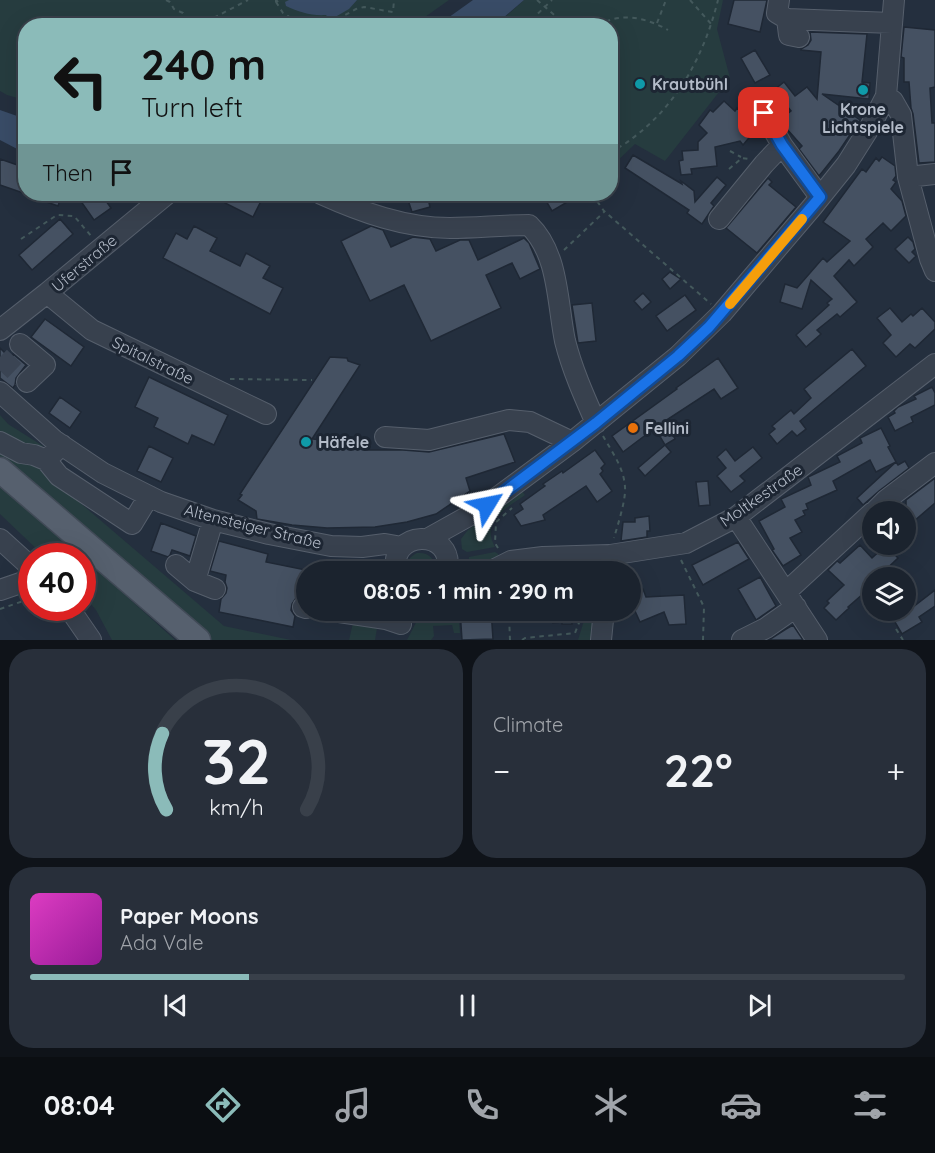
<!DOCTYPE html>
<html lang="en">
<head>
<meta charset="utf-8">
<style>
	:root { --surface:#1b232e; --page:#282f3a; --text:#f1f3f6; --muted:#a0a4aa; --line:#39404a; --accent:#8bbbb9 }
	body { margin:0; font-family:Quicksand,sans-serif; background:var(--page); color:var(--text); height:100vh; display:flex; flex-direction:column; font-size:22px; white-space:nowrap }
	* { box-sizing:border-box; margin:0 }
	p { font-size:20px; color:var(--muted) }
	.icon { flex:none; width:33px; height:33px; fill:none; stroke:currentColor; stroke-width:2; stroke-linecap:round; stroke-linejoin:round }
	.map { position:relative; height:640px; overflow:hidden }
	.drawer { display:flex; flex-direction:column; gap:9px; padding:9px; background:#0f1319; flex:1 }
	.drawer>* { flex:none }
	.guide { position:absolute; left:18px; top:18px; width:600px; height:183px; border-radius:24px; box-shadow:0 6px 24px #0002,0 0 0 2px var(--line); background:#8bbbb9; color:#111; overflow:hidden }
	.controls { position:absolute; left:862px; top:501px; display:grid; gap:12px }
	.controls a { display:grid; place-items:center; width:54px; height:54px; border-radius:50%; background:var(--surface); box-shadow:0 6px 24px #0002,0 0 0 2px var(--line); font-size:30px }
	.speed { position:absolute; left:18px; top:543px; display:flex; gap:12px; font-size:30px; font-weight:700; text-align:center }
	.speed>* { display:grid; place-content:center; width:78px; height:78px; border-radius:50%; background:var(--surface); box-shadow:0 6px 24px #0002,0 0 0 2px var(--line); line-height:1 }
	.speed .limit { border:9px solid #d22; background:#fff; color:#111 }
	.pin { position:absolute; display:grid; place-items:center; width:51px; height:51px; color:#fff; margin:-26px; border-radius:12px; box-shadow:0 3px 9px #0006 }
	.me { position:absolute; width:66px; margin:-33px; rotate:55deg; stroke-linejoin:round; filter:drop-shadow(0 0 4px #0008) }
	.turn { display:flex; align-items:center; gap:21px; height:126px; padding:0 24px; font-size:27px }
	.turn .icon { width:78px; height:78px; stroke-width:2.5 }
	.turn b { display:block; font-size:42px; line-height:51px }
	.then { display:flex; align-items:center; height:57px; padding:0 24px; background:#0003; gap:12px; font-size:22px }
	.big { font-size:45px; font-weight:800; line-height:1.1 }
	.drawer .tile { flex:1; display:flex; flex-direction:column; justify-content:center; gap:9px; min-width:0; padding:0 21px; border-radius:24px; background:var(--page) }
	.drawer .dial { align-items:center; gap:0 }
	.dial svg { height:156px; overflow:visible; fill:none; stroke:var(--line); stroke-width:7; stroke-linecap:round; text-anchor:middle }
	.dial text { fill:var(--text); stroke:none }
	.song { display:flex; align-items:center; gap:18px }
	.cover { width:72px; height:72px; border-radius:9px; background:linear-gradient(135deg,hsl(310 70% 55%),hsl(300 70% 35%)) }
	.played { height:6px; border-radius:3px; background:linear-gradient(90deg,var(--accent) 25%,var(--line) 25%) }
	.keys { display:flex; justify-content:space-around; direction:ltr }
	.heat { display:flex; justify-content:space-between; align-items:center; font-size:33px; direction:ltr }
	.drawer .tiles { flex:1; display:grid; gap:9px; grid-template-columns:1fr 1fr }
	.tile:last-child { grid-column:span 2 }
	.trip { position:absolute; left:296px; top:561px; width:345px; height:60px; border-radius:30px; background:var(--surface); box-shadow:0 6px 24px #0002,0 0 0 2px var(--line); font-weight:800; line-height:60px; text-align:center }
	.tab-bar { display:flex; height:96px; justify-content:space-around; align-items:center; background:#0b0e12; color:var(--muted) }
	.tab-bar .icon { width:42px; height:42px }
	.tab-bar .selected { color:var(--accent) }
	.tab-bar b { font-size:27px; color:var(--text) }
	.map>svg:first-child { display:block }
	.green { fill:#263c3f }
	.water { fill:#394c67 }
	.building { fill:#455162; stroke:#1f2835; stroke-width:1.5 }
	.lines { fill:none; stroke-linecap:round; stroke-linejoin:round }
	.minor-tunnel { stroke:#3a4453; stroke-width:20; stroke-dasharray:20 10; stroke-linecap:butt }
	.minor-casing { stroke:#565f6c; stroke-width:22 }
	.major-casing { stroke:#414a57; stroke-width:27 }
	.path { stroke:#44595c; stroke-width:2; stroke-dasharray:4.5 4.5; stroke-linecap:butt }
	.minor { stroke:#38414e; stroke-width:20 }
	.major { stroke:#56606e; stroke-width:24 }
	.route-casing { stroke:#114b97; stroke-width:15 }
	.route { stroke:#1a73e8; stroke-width:10 }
	.slow { stroke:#f59e0b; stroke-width:10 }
	.culture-dot { fill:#0f9aa8; stroke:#1d2633; stroke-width:2 }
	.food-dot { fill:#e8710a; stroke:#1d2633; stroke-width:2 }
	.labels { text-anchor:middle; stroke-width:6; stroke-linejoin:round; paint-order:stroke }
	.poi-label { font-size:16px; font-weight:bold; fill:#b4bcc9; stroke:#1d2633; text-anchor:start }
	.street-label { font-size:16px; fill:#b4bcc9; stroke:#1d2633 }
</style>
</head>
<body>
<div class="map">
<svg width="935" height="640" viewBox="0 0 935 640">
	<rect width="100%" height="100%" fill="#242f3e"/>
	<path class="green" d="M0,0H449L425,17L409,25L26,26L25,100L7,95L0,91Z
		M524,0H723L717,29L730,78L665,161L635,144L611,167L610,26L504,25L502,20Z
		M0,415L8,424L43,446L30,460L224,626L291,640H212L0,457Z
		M0,482L175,640H112L96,610L83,595L82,556H44L0,514Z
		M521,490L525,495C507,508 480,521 495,547L467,552L462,549L461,539L468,530Z
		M495,552L498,554V556L472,569H468L469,557Z
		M417,553C429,552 436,559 435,571H407C405,563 409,557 417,553Z
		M422,611H458L460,633H454L452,625L433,626L434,636L431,640H407Z
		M587,611H595L591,640H578Z
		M353,623L377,628L375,640H349Z"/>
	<path class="water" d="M289,0H357L349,9L330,20L326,15C311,16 299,12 286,6L285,2Z
		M473,0H524L495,25H438Z
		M0,110L17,116L25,117V152L21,151L0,140Z"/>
	<path class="building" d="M734,0H767L760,32L728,24Z
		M904,27L935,30V87L930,88L932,123H935V162L919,163L913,114L911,108L909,82H904V58L901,57Z
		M810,32L867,34L862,82L870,83L869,99L822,94L860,120L839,151L819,176L799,149L802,146L786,128L781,119L791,111L774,90L784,82L795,96L807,87L817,99L821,52L801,50V49L808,45L811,40Z
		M755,50L770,75L755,83L741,58Z
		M724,101L735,111L737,108L753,122V133L743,145L740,141L715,147L717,166L691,169L692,174L681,175L679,161L683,160L682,151L698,150V142L707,133L699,125L710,110L713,112Z
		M633,155L682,184L681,181L694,191L695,202L717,177L726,185L711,203L714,206L702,224L687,213L689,210L625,168Z
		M882,157L895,166L896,176L893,180L896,182L891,189L902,201L906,216L891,231L883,223L866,239L873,247L854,266L849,260L834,276L857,302L840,317L837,314L817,330L821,334L806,347L796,335L829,305L827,303L832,299L811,280L802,309L780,302L785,284L797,288L823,258L827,262L850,241L823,222L862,169L866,172L876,158L879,161Z
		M0,159L26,168V194L0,185Z
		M768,178L772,182L769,185L796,207L757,253L726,228Z
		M27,194H62L58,206L27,195Z
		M88,194H101L111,208L94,220L80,200Z
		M230,194H252L262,199L253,217L225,203Z
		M406,194H427L430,207L412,212Z
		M542,194H581L552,211Z
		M60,219L73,234L32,270L19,255Z
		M194,226L217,238L210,251L240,266L246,253L270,266L263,278L283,288L270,314L163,258L176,233L187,239Z
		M371,226L383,230L391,247L413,237L430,239L436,251L460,240H469L478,260L524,238L529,243L540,269L520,279L512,263L486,275L501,308L431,341L404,285L370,301L341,241Z
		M908,237L913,242L915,249L912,252L916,256L909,263L895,249Z
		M670,272L681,279L670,289L662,279Z
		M643,293L651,302L642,310L634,301Z
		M685,295L696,310L667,331L656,316Z
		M592,303L596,341L578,343L572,305Z
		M890,308L902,322L911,314L913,316L922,308L935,322V329L915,348L910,344L896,357L883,343L891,335L877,318Z
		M45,319L84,347L71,366L31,337Z
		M0,348L10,358L13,354L26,365L16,378L15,385L13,388L0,378Z
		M852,349L866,366L800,421L806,429L797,436L792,431L777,444L769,434L775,429L772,426L791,410L794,414L811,398L804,389Z
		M330,357L347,358L348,361L360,365L312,439L365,445V450H403L429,452L504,434L515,462L466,478L470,491L436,514L407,522L375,527L327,528L292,525L257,519L256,511L238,500L242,495L240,494Z
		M718,358L738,388L721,399L714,389L665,421L675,439L665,445L655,428L623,452L612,436L677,389L676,388Z
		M149,377L228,415L214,445L192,435L188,444L154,427L158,418L135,407Z
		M932,387L935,393V405L911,417L913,422L895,431L888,417L895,413L894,411L898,407L916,399L914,396Z
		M60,397L81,412L70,428L49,413Z
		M881,428L890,446L888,447L896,462L876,472L870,460L833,481L837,490L806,504L808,509L803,511L805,515L795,520L802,532L790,538L801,555L783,566L772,550L774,549L759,521L785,507L781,499L811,485L808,477L840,462L837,456L862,443L860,438Z
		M665,445L671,452L645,476L638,468Z
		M149,446L173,458L161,482L137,471Z
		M753,447L762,458L740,476L745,481L731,492L717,476L726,468L717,457L726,449L735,461Z
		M595,450L605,464L601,468L603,471L600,474L612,491L597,502L586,486L543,515L545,520L521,526L514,515L523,509L520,504L545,486L543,484L562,471L563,473Z
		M905,461L909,468L879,491L863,505L857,498L896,462L898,465Z
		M935,478V503L906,528V500Z
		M708,481L710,505L699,506L696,482Z
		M649,516L650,531H647V537L621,541L623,522H635V518Z
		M161,523L196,536L190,556L172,550L170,555L168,557L151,551Z
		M219,541L268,554L266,562L306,570V595H300L296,598L292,604L291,610L295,616L293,627L219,612L221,599L226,593L227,588L225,582L226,575L210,571Z
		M738,542L749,559L703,585L692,565Z
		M860,545L872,558L884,547L888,552L890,550L898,558L877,578H873V581L870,584L872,586L848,607L849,608L836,620L824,608L829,603L827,601L844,585L828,570L837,561L840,563Z
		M760,577L776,606L756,620L738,589Z
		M643,589L646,597L684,595L686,624L669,625L664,612L640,622L630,600V591Z
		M935,590V606L919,617L922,622L902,634L892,617L902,611L904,614Z
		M460,610H491L493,639L462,640Z
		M544,611H571L572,624H562V622L553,623V621L544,622Z
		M793,625L803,640H769L786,629Z"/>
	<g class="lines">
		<path class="minor-tunnel" d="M0,357L22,378"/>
		<defs>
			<path id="minor" d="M779,0L777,13L787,19L892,23
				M787,19L789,35L799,37
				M886,96L893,101L901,115L908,177L930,259L935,271
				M764,113L782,145
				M908,177L935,174
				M321,194C361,212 405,228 450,228C476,228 502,225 529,225C559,254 557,302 565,341C572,369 584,396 596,423
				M719,219L764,164L782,145L820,197
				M47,293L92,330L266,414
				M0,330L47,293L167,194
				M20,344L45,365L27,382
				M0,392L54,440L103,473L161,502L213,520L269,534L331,546L362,547L385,544L402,547
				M385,437L429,440L509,420L530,422L572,442
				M0,442L21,453L34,455L46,460
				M62,445L46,460L59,476L132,524L149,496
				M874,512L886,500L935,463
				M736,517L817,640
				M429,538L474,513L499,496L572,442L678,356L722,313L813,206L846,165L870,127L886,96L894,0
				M0,539L32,568
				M176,565L195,581L215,589
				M397,572C386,530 456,526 447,572
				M489,572L511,561L543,557L610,555L686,543L736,517L935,364
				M195,581L213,520
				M0,590L32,579
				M786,592L873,512
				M303,607L306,608
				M69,608L91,640
				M326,610L386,619L401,624
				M601,640L604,610
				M742,640L766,628L796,607"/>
			<path id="major" d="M0,470L198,640"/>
		</defs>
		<use href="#minor" class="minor-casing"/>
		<use href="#major" class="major-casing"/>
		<path class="path" d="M166,0L170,2L174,9L183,13L190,26
			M276,0V2L280,0
			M537,0L567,26
			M690,0L712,25
			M276,2L283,13L304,26
			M213,18L217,26
			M657,23L666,0
			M198,26L248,0
			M308,26L324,19L327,25L356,9L364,7L393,12L394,0
			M525,26L552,0
			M598,26C620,11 647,18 668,30
			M610,145L615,150
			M730,151L741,157
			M610,153C617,148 624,145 630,140C677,106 704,56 718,0
			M729,169L742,158L749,159
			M592,194L604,211L711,304
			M21,239L57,215L74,216L92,237
			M564,250L604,212
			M230,379L312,380
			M603,436C612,452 624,468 625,487C626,500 618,524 614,538
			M498,548L495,543L496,522L512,508
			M681,560L704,607L703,640
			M0,609L32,598
			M505,610L509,616L510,640
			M896,629L903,640
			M522,640L525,638L575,633L584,610"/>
		<use href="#minor" class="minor"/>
		<use href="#major" class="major"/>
	</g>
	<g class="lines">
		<defs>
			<path id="route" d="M487,505L596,423L678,356L709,327L820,197L782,145L764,113"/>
		</defs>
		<use href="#route" class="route-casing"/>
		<use href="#route" class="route"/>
		<path class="slow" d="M730,304L802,219"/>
	</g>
	<g class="culture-dot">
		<circle cx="640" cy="84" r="6"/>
		<circle cx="863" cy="90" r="6"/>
		<circle cx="306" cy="442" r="6"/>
	</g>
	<circle class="food-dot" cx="633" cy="428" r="6"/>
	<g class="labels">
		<g class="poi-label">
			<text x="652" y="90">Krautbühl</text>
			<text x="863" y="115" text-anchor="middle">Krone<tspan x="863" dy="18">Lichtspiele</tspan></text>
			<text x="645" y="434">Fellini</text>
			<text x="318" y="448">Häfele</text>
		</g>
		<g class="street-label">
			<text transform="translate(84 263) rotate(-40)" y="6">Uferstraße</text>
			<text transform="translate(153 360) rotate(26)" y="6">Spitalstraße</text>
			<text transform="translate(761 495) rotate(-35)" y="6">Moltkestraße</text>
			<text transform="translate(253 526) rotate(14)" y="6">Altensteiger Straße</text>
		</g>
	</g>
</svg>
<div class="controls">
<a><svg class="icon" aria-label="sound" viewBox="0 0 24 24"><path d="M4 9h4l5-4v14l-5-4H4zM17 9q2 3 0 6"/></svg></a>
<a><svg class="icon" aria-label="layers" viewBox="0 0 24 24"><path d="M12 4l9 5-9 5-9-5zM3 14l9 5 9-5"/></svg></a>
</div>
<div class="speed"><div class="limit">40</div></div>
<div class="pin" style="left:764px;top:113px;background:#d93025"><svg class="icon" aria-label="arrive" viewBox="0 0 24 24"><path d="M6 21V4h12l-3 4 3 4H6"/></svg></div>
<svg class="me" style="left:487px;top:505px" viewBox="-20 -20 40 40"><path d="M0-17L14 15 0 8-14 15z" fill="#1a73e8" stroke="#fff" stroke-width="4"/></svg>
<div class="trip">08:05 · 1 min · 290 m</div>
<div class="guide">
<div class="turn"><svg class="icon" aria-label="left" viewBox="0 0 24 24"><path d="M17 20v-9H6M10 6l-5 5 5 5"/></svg><div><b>240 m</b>Turn left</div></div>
<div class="then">Then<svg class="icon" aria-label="arrive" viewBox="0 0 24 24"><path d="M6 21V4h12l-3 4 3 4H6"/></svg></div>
</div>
</div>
<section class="drawer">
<div class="tiles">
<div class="tile dial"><svg viewBox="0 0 100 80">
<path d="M14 69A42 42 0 1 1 86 69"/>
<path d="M14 69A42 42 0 0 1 12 30" stroke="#8bbbb9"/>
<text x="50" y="56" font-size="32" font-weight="700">32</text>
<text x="50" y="72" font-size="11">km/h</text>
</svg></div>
<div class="tile"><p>Climate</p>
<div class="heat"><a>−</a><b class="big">22°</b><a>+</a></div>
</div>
<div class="tile">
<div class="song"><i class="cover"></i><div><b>Paper Moons</b><p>Ada Vale</p></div></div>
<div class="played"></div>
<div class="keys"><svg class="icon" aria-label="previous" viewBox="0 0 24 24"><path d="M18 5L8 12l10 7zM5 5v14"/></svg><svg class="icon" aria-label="pause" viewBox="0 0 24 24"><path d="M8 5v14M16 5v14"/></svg><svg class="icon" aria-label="next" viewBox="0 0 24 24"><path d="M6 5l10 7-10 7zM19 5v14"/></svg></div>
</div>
</div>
</section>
<nav class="tab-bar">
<b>08:04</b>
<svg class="icon selected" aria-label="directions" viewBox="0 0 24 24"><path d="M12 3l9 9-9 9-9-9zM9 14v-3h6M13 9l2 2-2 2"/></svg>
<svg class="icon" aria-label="music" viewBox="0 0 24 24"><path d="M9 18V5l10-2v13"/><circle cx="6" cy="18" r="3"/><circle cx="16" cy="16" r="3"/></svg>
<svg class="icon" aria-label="phone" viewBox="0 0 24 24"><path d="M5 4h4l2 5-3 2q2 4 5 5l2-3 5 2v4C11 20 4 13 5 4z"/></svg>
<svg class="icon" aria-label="climate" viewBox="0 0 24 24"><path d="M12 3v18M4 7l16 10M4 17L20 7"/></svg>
<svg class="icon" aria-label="car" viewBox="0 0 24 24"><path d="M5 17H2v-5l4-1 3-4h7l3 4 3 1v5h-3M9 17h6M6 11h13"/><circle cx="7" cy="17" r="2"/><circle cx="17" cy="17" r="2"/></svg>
<svg class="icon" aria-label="filters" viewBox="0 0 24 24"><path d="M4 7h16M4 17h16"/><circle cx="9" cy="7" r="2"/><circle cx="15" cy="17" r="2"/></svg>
</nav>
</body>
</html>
